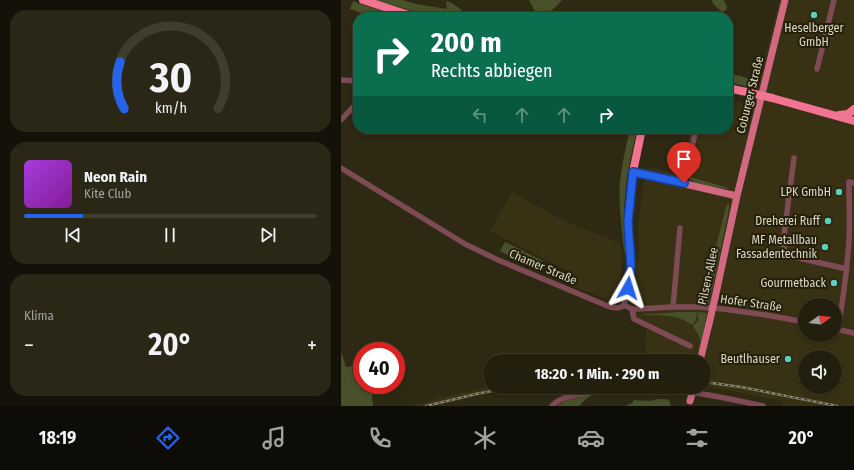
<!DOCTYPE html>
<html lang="de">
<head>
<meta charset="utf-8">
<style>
	:root { --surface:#221f0e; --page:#2a2717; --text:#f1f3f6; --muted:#a2a29e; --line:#3f3d2e; --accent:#2563eb }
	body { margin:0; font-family:"Fira Sans Condensed",sans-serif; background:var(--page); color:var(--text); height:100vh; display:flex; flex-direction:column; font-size:15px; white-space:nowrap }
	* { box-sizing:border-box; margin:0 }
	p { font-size:13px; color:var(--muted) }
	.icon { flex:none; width:22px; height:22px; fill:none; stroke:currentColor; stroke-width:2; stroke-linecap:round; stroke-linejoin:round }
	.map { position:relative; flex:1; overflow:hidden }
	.panel { display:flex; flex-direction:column; gap:10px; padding:10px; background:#131108; width:341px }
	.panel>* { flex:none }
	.top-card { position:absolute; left:12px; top:12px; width:380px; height:122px; border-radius:16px; box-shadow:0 2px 6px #0003,0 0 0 1px var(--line); background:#0b6e4f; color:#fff; overflow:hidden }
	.needle { width:26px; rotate:75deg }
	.buttons { position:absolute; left:457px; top:298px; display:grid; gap:8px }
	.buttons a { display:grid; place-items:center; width:44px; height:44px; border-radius:50%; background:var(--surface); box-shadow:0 2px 6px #0003,0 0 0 1px var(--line); font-size:20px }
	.speed { position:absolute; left:12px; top:342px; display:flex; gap:8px; font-size:20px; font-weight:700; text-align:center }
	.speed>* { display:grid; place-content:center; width:52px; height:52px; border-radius:50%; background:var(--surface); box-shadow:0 2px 6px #0003,0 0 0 1px var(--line); line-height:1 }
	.speed .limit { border:6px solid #d22; background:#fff; color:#111 }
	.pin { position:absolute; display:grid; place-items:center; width:34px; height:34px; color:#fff; margin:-41px -17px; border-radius:50% 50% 50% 0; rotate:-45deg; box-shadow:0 0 4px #0007 }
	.pin .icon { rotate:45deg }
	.me { position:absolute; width:44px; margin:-22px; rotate:6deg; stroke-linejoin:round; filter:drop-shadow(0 0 3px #0008) }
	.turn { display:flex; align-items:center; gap:14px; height:84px; padding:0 12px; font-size:18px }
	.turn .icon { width:52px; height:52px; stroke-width:2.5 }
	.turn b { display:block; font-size:28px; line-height:34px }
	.lanes { display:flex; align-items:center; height:38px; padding:0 12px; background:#0003; justify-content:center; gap:20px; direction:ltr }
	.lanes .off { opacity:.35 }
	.big { font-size:30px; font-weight:700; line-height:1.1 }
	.panel .card { flex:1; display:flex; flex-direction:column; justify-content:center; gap:6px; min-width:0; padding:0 14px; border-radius:16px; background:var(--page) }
	.panel .dial { align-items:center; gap:0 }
	.dial svg { height:104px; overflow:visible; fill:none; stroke:var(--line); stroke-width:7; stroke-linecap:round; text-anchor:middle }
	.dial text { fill:var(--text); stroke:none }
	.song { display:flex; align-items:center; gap:12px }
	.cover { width:48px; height:48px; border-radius:6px; background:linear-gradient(135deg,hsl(280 70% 55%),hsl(290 70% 35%)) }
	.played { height:4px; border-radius:2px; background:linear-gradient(90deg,var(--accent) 20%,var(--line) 20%) }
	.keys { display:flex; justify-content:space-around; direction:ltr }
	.heat { display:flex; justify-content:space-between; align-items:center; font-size:22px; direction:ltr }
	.trip { position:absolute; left:142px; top:354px; width:228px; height:40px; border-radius:20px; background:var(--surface); box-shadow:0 2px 6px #0003,0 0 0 1px var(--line); font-weight:700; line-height:40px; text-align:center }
	.menu { display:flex; height:64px; justify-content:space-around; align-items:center; background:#0e0c06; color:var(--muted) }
	.menu .icon { width:28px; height:28px }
	.menu .current { color:var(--accent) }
	.menu b { font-size:18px; color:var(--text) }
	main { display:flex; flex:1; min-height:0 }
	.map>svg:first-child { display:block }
	.built { fill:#383113; fill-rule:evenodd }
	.green { fill:#49512b }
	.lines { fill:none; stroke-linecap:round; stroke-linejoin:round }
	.minor { stroke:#7e4b55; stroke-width:5.5 }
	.major { stroke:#d16981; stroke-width:7 }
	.highway { stroke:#f27492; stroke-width:8 }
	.rail-casing { stroke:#8a8674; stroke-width:2.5 }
	.rail { stroke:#241f09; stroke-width:1; stroke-dasharray:3; stroke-linecap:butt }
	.major-bridge { stroke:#d16981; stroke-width:7 }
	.highway-bridge { stroke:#f27492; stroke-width:8 }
	.route-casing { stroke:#184099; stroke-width:10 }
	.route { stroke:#2563eb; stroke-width:7 }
	.poi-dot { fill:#5ccebb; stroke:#241f09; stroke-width:1.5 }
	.labels { text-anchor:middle; stroke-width:4; stroke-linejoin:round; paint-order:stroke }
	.poi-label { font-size:12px; fill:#dad7c9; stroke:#241f09; text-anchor:end }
	.street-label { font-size:12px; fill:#dad7c9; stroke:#241f09 }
</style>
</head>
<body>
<main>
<section class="panel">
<div class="card dial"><svg viewBox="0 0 100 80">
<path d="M14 69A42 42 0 1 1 86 69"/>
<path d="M14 69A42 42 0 0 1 11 33" stroke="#2563eb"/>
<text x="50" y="56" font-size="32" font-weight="700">30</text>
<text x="50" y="72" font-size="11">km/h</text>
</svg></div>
<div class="card">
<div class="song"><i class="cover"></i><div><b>Neon Rain</b><p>Kite Club</p></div></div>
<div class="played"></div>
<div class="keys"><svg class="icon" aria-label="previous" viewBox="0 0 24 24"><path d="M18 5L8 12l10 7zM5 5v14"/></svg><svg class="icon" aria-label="pause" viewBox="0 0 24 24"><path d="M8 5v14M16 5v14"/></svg><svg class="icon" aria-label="next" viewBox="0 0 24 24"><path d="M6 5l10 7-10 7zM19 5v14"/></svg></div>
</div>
<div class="card"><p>Klima</p>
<div class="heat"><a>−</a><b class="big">20°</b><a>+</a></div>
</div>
</section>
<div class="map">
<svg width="513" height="406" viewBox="0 0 513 406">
	<rect width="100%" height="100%" fill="#2e2913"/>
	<path class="built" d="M438,0H513V406H441V401L386,390L362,387L363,361H305V328L294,321L292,300L298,250L297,223L305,166L340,175L350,129H387V100L412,105ZM464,305H494V335H464ZM464,357H494V387H464Z
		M171,192L225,222L280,243L281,276L280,287L278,294L276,298L270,300L265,299L229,285L234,275L149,231Z
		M146,387H181L148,393L92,406H71L98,398Z"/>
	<path class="green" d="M34,0H62L75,4L106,9L105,1L111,3L123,12L155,17H92Z
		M188,0H221C216,6 205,17 197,17Z
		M371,0H383C385,5 389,10 381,12L372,4Z
		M12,1L19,4L62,17H32L9,9Z
		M387,74L400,76L417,83L416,89L387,82Z
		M289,129H296L286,175L283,207L285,252L283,251C281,228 277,204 279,181C281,163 285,146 289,129Z
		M348,177L385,187L388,189C382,189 354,184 350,180C349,179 349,178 348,177Z
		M387,204H388V207L387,214L368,304H364L362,301V298L385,207Z
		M164,242L183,251L178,261L159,251Z
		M184,252L202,261L197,271L179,262Z
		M337,312H356L355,320L351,325C336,313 315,316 297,315Z
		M357,312L366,313L360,343L357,334L352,326L357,321Z
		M0,353L1,354L5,367L21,365V385H30L32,406H0Z
		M251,395L245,399L238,406H216L226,400Z
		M318,399H323L328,400L330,406H284L291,403L293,400L308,401Z"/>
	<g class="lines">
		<path class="minor" d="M476,69L493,0
			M0,80L17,81
			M0,120L13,106
			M453,158L442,243L444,251L449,256L506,269
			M0,168L124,244L157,260L269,307L277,308L280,307L283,305L284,301L289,273L290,256L287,222L292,172
			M343,183L355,129
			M283,305L291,309H296L332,307H359L382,309L425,315L464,322
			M332,307L339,228
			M291,309L293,319L349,346
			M494,329L513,333
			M497,329C502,300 506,270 508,240C509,221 508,201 508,182L513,183
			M211,406C220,396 235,395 248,393C279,388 310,387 340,391C368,394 395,400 422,406"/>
		<path class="major" d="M292,172L396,196
			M374,298L396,196L444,0
			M359,361L368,324"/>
		<path class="highway" d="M22,0L74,17
			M387,88L410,93
			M431,98L513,121
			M498,115L507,114L513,109
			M292,172L301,129"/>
		<defs>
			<path id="rail" d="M363,382L400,387L496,406
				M85,406L135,394L172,387"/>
		</defs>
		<use href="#rail" class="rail-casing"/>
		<use href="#rail" class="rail"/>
		<path class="major-bridge" d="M368,324L374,298
			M349,401L353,387"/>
		<path class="highway-bridge" d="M410,93L431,98"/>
	</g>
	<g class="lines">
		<defs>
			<path id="route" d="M287,288L290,266L287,222L292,172L343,183"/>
		</defs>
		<use href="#route" class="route-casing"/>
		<use href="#route" class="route"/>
	</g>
	<g class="poi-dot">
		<circle cx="473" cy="15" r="4"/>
		<circle cx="498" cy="192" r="4"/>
		<circle cx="487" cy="221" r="4"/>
		<circle cx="484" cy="247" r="4"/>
		<circle cx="493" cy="283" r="4"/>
		<circle cx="447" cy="359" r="4"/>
	</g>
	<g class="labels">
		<g class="poi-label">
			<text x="473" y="32" text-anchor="middle">Heselberger<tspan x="473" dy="14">GmbH</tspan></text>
			<text x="490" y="196">LPK GmbH</text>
			<text x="479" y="225">Dreherei Ruff</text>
			<text x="476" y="244">MF Metallbau<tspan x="476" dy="14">Fassadentechnik</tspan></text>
			<text x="485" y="287">Gourmetback</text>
			<text x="439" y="363">Beutlhauser</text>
		</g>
		<g class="street-label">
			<text transform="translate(409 95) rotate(-76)" y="4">Coburger Straße</text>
			<text transform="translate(202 267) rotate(23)" y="4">Chamer Straße</text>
			<text transform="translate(367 276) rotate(-78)" y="4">Pilsen-Allee</text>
			<text transform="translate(410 303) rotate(8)" y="4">Hofer Straße</text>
		</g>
	</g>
</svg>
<div class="buttons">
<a><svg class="needle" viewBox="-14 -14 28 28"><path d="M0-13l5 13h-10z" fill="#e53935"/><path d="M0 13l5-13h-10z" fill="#a2a29e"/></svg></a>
<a><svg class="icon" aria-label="sound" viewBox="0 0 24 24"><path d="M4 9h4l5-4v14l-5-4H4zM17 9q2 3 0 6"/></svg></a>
</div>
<div class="speed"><div class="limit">40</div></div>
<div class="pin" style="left:343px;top:183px;background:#d93025"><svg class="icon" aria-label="arrive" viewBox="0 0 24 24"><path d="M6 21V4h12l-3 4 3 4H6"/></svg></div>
<svg class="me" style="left:287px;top:288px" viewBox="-20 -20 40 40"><path d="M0-17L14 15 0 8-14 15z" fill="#2563eb" stroke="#fff" stroke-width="4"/></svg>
<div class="trip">18:20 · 1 Min. · 290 m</div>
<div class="top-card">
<div class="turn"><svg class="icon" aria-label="right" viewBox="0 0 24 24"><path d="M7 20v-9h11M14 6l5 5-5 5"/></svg><div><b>200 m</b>Rechts abbiegen</div></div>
<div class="lanes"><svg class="icon off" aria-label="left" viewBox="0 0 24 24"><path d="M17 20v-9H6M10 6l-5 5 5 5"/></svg><svg class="icon off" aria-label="ahead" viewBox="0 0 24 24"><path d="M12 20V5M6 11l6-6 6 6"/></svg><svg class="icon off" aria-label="ahead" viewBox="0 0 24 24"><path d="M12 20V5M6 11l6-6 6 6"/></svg><svg class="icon" aria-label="right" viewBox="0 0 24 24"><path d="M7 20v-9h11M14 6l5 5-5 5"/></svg></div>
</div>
</div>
</main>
<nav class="menu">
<b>18:19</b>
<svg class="icon current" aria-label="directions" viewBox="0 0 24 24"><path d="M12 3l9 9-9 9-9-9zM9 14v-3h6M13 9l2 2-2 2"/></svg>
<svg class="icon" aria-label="music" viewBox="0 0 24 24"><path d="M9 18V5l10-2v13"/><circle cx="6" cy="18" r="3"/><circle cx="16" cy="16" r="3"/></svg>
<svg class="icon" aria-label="phone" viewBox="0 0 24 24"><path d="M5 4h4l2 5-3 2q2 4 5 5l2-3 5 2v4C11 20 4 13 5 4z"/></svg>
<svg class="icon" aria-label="climate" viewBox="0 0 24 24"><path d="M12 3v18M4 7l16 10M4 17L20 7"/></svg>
<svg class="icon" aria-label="car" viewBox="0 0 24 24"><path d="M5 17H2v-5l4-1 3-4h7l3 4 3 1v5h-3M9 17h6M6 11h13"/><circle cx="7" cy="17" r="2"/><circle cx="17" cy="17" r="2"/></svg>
<svg class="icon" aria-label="filters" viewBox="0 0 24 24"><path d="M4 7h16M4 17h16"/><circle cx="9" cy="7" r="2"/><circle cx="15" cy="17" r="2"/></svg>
<b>20°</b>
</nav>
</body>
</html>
